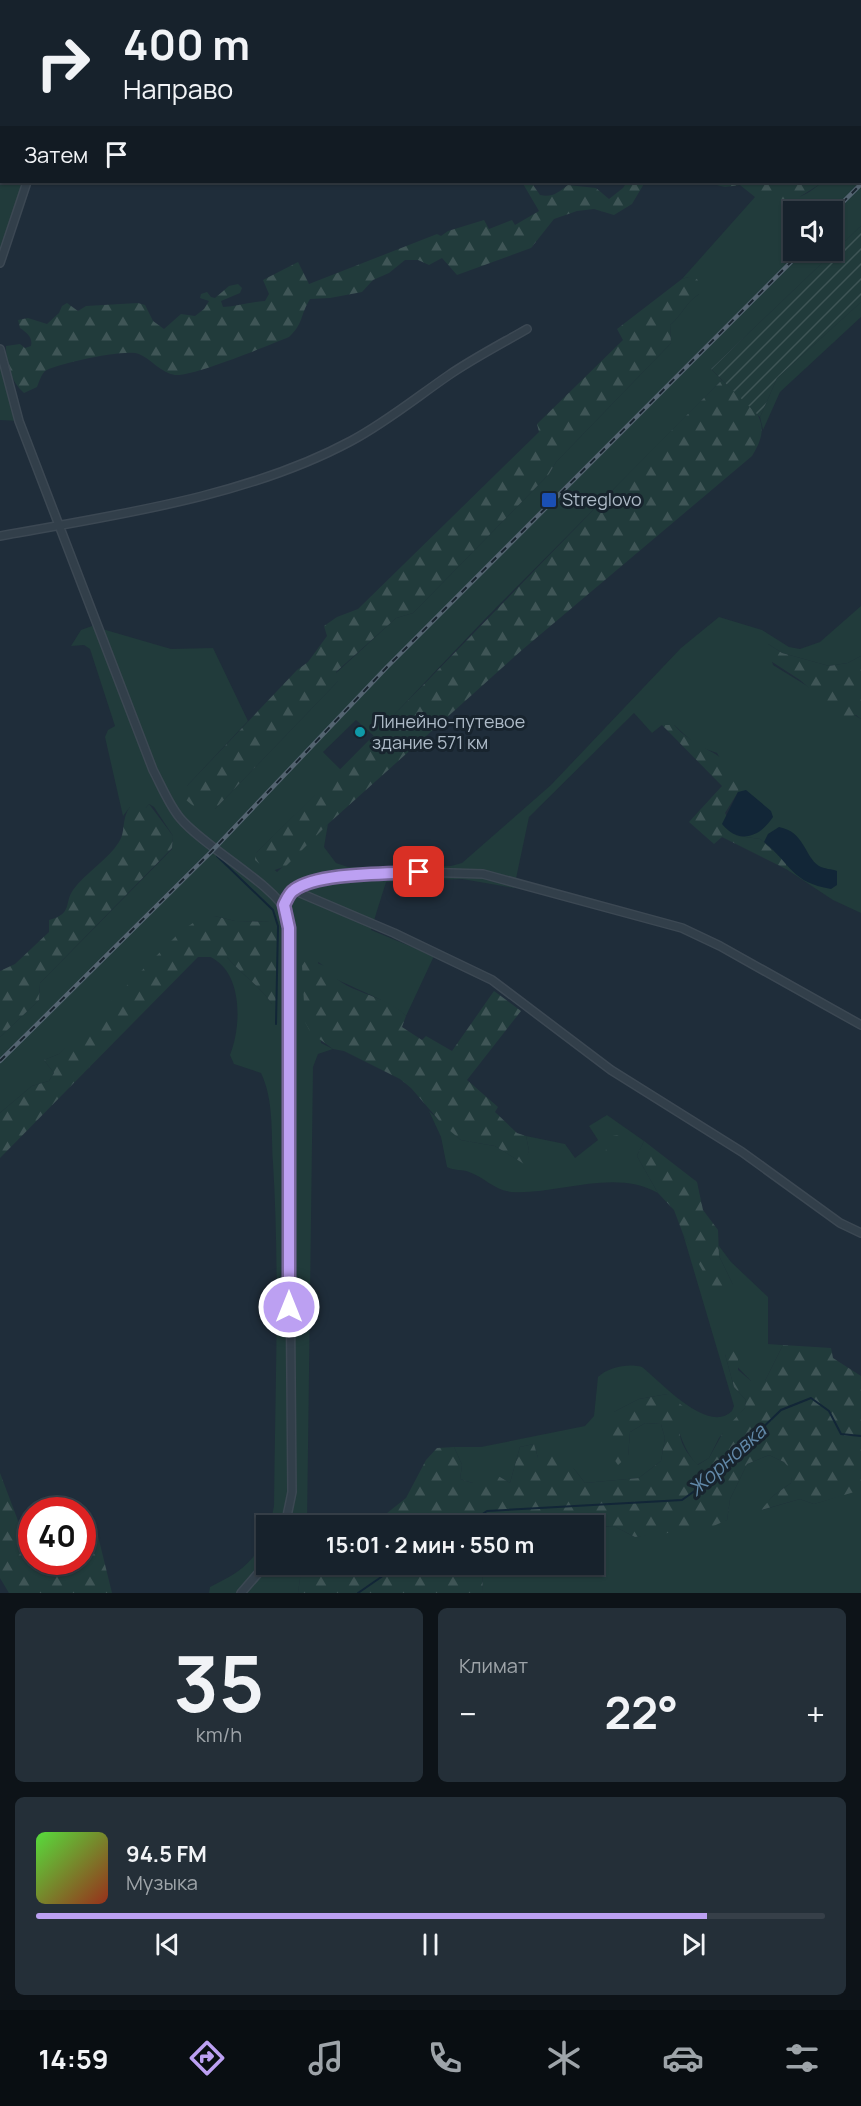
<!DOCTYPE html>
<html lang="ru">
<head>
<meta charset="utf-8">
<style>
	:root { --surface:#17222c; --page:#242f38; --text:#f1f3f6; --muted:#9ea4a9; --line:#363f48; --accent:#bca0f2 }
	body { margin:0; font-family:Manrope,sans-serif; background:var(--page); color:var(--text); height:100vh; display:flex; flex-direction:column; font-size:22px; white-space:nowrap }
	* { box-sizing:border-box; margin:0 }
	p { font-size:20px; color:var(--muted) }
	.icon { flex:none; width:33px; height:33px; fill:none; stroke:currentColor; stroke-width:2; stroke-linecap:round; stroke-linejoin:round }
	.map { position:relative; height:1593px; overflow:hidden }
	.details { display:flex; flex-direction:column; gap:15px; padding:15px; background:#0d1318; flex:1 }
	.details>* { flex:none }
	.hud { position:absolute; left:0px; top:0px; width:861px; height:183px; box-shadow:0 2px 4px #0004,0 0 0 2px var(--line); background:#17222c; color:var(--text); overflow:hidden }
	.fabs { position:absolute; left:783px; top:201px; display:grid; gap:12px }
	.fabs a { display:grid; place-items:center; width:60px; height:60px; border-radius:0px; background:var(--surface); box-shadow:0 2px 4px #0004,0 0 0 2px var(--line); font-size:30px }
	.speed { position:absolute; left:18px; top:1497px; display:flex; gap:12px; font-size:30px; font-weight:700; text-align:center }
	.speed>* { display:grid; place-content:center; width:78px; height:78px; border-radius:50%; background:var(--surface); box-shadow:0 2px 4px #0004,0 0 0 2px var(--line); line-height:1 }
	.speed .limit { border:9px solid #d22; background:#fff; color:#111 }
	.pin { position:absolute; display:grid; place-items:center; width:51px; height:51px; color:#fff; margin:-26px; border-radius:12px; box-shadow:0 3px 9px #0006 }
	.me { position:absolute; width:66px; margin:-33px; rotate:0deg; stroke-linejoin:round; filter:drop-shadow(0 0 4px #0008) }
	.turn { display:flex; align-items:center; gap:21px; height:126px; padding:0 24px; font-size:27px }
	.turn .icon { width:78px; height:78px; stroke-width:2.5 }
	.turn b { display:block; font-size:42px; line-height:51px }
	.then { display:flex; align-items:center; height:57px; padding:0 24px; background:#0003; gap:12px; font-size:22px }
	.big { font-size:45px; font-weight:700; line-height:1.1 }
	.details .card { flex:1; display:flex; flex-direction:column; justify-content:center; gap:9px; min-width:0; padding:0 21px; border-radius:9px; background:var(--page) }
	.details .dial { align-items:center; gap:0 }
	.dial b { font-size:78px; line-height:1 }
	.song { display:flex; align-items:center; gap:18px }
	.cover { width:72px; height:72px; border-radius:9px; background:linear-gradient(135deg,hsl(110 70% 55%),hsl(10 70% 35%)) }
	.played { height:6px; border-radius:3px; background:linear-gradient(90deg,var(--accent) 85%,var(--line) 85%) }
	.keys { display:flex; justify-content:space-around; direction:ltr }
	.heat { display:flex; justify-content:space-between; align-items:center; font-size:33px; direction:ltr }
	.details .tiles { flex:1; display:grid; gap:15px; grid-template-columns:1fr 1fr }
	.card:last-child { grid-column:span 2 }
	.trip { position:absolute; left:256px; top:1515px; width:348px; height:60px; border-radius:0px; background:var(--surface); box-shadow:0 2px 4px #0004,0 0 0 2px var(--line); font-weight:700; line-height:60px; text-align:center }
	.tab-bar { display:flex; height:96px; justify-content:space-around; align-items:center; background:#090e12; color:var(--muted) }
	.tab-bar .icon { width:42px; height:42px }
	.tab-bar .on { color:var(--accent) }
	.tab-bar b { font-size:27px; color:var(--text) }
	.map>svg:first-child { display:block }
	.green { fill:#213b3b; fill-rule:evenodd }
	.forest { fill:url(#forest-firs) }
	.garden { fill:url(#garden-furrows) }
	.water { fill:#122637 }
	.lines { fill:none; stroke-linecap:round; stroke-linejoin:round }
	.stream { stroke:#122637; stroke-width:2 }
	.minor-casing { stroke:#3c4853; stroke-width:10 }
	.minor { stroke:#323f4a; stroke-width:7 }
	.rail-casing { stroke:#546471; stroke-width:4.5 }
	.rail { stroke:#18242e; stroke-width:2; stroke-dasharray:7; stroke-linecap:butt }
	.route-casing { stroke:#7a689d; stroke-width:15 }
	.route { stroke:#bca0f2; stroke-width:10 }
	.transit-dot { fill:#1a4fb4; stroke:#18242e; stroke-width:2 }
	.culture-dot { fill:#0f9aa8; stroke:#18242e; stroke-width:2 }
	.labels { text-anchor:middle; stroke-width:6; stroke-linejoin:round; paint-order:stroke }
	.poi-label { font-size:18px; fill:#adbac7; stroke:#18242e; text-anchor:start }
	.water-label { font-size:20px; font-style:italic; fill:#6289a9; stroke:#18242e }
</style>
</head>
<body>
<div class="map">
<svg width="861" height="1593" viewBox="0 0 861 1593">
	<defs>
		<pattern id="forest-firs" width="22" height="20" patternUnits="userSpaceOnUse" patternTransform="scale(1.5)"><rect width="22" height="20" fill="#213b3b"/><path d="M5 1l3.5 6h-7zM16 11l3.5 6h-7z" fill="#3f5556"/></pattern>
		<pattern id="garden-furrows" width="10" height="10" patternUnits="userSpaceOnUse" patternTransform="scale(1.5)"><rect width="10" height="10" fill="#213b3b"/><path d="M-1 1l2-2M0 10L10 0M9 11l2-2" fill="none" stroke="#3f5556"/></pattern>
	</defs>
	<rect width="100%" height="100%" fill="#1f2d3a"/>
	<path class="green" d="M0,100L2,182H27L0,263Z
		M861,131V226L711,369L722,380L486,618L374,736L356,720L323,752L341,770L256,853L277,872L328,824L324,847L336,863L348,867L451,866L462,863L551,785L681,648L719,617L762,630L789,647L800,649L820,642L861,606V656L848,663L829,666L782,653L768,644L773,665L861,719V913L833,900L786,869L785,861L760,839L737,836L738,792L717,753L697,746L674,725H662L652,733L634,713L529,817L514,888L462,879L386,882L371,930L434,956L406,1016C394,1003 353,988 334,978C328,974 326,966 318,962L321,1043L333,1049L318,1054L313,1067L307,1525H270L274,1506C275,1392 280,1277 273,1163C271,1134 274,1100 261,1073L234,1064L230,1055C242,1025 243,970 208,956L227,957C241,974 259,985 272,1004L270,922L235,921L214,916L59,1054L44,1060L54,1073L49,1081L32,1086L0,1113V1037L39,1000L40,983L172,849L173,836L154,807L149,804L146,808L130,807L123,816L105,737L108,730L115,726L90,649L84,645L71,646L81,630L92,626L171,649L213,648L248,721L187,786L215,809L338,681L336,673L396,618L413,613L549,474L556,462L671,343L670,325C682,315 686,302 699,294L689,277L682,279L755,197C786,197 793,206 820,184L819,182H860ZM794,212H832V250H794Z
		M861,302V317L780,392L763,430L760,417L777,378Z
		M0,349L19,421L0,420Z
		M429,1111L461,1140L495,1146L523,1163L529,1151L526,1136L565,1144L575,1158L598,1140L589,1126L607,1115L644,1141L637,1156L658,1193C614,1168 558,1195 511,1192C494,1190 484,1177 469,1172C462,1169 454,1171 447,1167L441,1137Z
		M683,1234L694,1253L733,1285L719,1256V1246L731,1262L768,1297V1344L783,1345L765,1381H751L725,1354L734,1387L746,1400L745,1408L719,1438L709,1458L697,1465C677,1441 679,1422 668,1394L639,1399L614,1412L628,1456L630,1432L645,1423L661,1424L665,1438L661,1461L639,1478L585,1483L574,1469L538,1458L534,1444L520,1447L510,1483L500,1477L472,1483L460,1479L462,1465L454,1447H481L585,1426L594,1416L598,1377C608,1367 629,1363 642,1367C661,1382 708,1435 732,1411L734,1406Z
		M769,1455L784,1462L793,1471L791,1483L773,1496L762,1510L800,1499L814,1504L861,1489V1593H483L482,1569L487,1565L594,1564V1527L614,1526L635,1537L727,1520L730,1499L747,1464Z
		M267,1536V1564L302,1565L298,1593H209L210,1587C239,1573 252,1564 267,1536Z"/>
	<path class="forest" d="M522,182H531L540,195C552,198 559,192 568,185L596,188L609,199L623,188L627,182H645L632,204L614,215L594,209L577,211L554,219L531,248L457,275L442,258L429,265L418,260H405L389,273L373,280L362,292L330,298L310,299C300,315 304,323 289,337C269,345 192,377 175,375C161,373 151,359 139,354C127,348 55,364 45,371C41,375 39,382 37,387L24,393C11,382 6,364 6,346L20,344L25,348L31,346C33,337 27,333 20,328L18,320L28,318L47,324L59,313L62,306L67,303L78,311L86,306L138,303L145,305L153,321L164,329L181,314L195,316L204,309L209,301L200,298L201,294L207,292L211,297L215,298L229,286L238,284L242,288L240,293L221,301L223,307C238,306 250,302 265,301L269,294L263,280L298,262L309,284L437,234L441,236L448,231L484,220L489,229L512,220L515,225L539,211Z
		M704,182H819L820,184L793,201L755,197L740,185L725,187Z
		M689,277L697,279L701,286L699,294C686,302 682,315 670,325L671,343L556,462L549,474L413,613L396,618L336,672L339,680L215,809L201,812L186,800L187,786L297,670L308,662L327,636L324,626L337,617L358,609L539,432L537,424L623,340L617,329L682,279Z
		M722,380C749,406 777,417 752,456L522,650L328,824L286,866L269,872L255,860L256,853C414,698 565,536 722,380Z
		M759,644H768L782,653L829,666L848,663L861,656V719L856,715L844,718L800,680L754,650Z
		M662,725H674C698,752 721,748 741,779L738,792L725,813L737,836L760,839L786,862V869L722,837L714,844L689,822L722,786Z
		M149,804L173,836L172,848L40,983L39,1000L0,1037V971L15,964L49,932V920C73,914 64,903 73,890C86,872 108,860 119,842C126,832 121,819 130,807L141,805L146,808Z
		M214,916L235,921L270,922L277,928L278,1005L272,1004C259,985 241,974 227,957H198L0,1158V1113L32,1086L49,1081L54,1073L44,1060L59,1054L181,931L196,921Z
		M307,959L327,967C339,993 387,994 406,1016L402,1027L422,1040L426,1036L452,1051L494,991L521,1011L467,1080L498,1107L495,1112L517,1133L526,1136L529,1151L524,1164L495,1146L461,1140L443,1125L411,1088L400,1079L344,1051L333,1049L311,1033L305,1022L302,965Z
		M617,1135L625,1140L627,1154L623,1159L616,1154L603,1168L598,1162L605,1155L608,1137Z
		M644,1141L697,1182L703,1210L718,1230L719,1256L733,1285L728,1292H718L709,1283L683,1234L674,1210L658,1193L637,1156Z
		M783,1345L831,1348L833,1358L861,1376V1490L814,1504L800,1499L761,1510L773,1496L791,1483L792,1471L784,1462L769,1455L747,1464L730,1499L727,1520L709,1528L635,1537L614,1526L372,1525L406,1498L426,1460L437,1448L454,1447L462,1465L460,1479L472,1483L486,1474L500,1477L510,1483L520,1447L534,1444L538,1458L556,1455L574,1469L585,1483L639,1478L661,1461L665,1438L661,1424L645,1423L630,1432L628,1456L618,1465L607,1449L614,1412L639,1399L668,1394L685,1408C674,1431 680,1447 698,1465L709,1458L725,1429L745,1408L746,1400L734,1387L725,1354L730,1349L738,1351V1370L751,1381H765Z
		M0,1473L20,1526L31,1548L32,1562H82L83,1525L90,1524L98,1536L112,1593H9L0,1578Z
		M302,1565V1564L487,1565L482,1569L483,1593H298Z"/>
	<path class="garden" d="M861,226V302L777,378L760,417L711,369Z"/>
	<path class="water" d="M746,790L771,811L773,817C760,837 739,845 722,824L738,792Z
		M779,827C805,832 804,856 819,866C824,869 832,869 837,871V885L831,889C791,882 792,865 764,842L768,834Z"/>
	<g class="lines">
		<path class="stream" d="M217,856L273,910L278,926L276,1024
			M465,1526L487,1511L682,1500L703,1485L781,1410L811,1398L829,1411L841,1434L861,1436
			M358,1593L400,1564"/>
		<defs>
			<path id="minor" d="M263,2L265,0
				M0,263L27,182
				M0,349L19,421L153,770C161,785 169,805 180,818C204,847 275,885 287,913L292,1492L285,1526
				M0,536C115,515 247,497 351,441C385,423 417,397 449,375C474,358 501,344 527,329
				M293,890L394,933L492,980L611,1070L742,1152L840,1223L861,1233
				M284,905L293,890L312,882L343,877L419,872L483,874L682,928L720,946L861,1025
				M241,1593L267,1563"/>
		</defs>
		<use href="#minor" class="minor-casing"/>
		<use href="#minor" class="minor"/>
		<defs>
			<path id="rail" d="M832,213L861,184
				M0,1061L211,852L387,667L803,250"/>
		</defs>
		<use href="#rail" class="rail-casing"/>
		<use href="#rail" class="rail"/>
	</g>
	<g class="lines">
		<defs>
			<path id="route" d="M289,1307V928L284,905C286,901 289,893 294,890C317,872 389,874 419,872"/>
		</defs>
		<use href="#route" class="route-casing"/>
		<use href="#route" class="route"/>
	</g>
	<rect class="transit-dot" x="541" y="492" width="16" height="16" rx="3"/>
	<circle class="culture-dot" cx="360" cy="732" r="6"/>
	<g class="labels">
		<g class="poi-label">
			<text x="562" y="506">Streglovo</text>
			<text x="372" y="728">Линейно-путевое<tspan x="372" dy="21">здание 571 км</tspan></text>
		</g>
		<g class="water-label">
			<text transform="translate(727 1460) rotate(-42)" y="7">Жорновка</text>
		</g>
	</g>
</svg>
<div class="fabs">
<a><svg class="icon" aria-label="sound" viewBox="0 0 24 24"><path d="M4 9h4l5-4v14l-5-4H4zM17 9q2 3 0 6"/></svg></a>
</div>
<div class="speed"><div class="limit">40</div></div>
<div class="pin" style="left:419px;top:872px;background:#d93025"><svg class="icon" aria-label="arrive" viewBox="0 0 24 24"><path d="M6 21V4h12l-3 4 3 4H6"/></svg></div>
<svg class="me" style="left:289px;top:1307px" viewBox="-20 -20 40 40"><circle r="17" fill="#bca0f2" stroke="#fff" stroke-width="3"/><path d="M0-11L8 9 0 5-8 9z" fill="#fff"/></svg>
<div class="trip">15:01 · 2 мин · 550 m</div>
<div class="hud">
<div class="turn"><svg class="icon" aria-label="right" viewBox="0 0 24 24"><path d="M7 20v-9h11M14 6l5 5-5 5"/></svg><div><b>400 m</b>Направо</div></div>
<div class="then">Затем<svg class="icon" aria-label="arrive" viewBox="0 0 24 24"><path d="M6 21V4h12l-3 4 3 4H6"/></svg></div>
</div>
</div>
<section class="details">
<div class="tiles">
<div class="card dial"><b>35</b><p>km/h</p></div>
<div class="card"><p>Климат</p>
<div class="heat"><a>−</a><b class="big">22°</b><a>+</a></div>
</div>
<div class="card">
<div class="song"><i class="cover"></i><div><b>94.5 FM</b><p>Музыка</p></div></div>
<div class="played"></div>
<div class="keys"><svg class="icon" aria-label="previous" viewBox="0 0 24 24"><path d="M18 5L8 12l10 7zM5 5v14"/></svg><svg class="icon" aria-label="pause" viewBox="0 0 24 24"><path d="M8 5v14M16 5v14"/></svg><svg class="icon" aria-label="next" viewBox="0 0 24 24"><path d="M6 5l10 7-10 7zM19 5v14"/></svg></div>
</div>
</div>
</section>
<nav class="tab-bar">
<b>14:59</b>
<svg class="icon on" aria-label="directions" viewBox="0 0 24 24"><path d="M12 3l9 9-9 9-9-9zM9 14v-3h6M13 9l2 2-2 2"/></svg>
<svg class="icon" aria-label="music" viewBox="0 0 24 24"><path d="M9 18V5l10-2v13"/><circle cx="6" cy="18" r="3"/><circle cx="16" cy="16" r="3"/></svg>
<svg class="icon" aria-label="phone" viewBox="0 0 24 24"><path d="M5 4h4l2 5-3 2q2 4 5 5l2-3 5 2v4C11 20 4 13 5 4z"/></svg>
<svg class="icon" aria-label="climate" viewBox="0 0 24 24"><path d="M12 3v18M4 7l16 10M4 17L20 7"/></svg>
<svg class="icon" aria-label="car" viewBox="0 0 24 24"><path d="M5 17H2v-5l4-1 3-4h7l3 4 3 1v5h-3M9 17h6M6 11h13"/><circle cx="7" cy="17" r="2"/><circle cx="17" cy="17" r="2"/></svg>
<svg class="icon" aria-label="filters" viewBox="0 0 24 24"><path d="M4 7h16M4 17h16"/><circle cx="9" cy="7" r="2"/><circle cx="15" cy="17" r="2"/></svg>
</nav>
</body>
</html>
